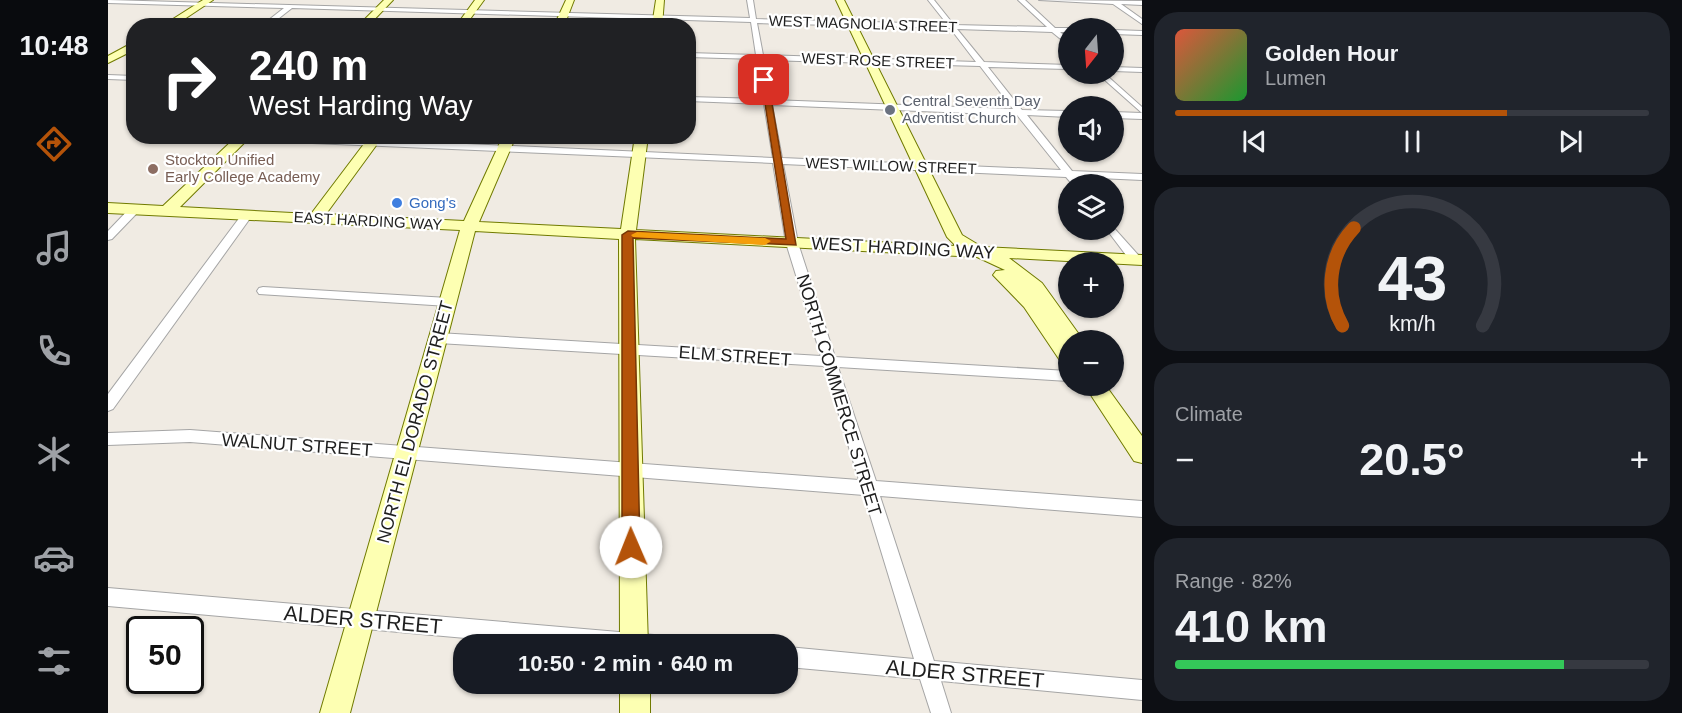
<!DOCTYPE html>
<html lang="en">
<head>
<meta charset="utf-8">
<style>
	:root { --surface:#171b24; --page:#20242c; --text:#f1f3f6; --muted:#9ea1a6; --line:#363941; --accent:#b45309 }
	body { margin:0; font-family:Arial,sans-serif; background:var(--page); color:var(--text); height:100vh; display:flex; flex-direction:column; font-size:22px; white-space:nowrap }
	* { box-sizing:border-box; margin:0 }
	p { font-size:20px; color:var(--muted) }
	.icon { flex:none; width:33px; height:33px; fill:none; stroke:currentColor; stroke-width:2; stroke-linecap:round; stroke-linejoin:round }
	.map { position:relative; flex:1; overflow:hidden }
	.details { display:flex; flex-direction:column; gap:12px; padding:12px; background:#0d0f14; width:540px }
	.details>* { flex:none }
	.guide { position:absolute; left:18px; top:18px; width:570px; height:126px; border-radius:24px; box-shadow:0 2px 4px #0004; background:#202124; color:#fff; overflow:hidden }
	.needle { width:39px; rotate:197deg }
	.buttons { position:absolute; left:950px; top:18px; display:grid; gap:12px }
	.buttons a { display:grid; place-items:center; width:66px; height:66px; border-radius:50%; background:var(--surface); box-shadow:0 2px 4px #0004; font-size:30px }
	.speed { position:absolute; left:18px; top:616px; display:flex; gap:12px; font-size:30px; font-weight:700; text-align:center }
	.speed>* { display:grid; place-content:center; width:78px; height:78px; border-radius:50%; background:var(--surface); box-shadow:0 2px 4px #0004; line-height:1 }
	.speed .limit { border:3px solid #111; border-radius:9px; background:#fff; color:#111 }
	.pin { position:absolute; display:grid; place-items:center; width:51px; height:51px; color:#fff; margin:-26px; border-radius:12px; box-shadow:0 3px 9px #0006 }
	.me { position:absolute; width:66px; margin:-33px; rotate:359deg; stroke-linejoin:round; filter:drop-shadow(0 0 4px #0008) }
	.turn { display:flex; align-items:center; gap:21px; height:126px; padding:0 24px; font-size:27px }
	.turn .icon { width:78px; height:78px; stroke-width:2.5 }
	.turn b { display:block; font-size:42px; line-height:51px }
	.big { font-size:45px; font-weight:600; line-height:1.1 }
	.details .card { flex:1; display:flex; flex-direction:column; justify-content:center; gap:9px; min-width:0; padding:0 21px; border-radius:24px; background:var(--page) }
	.details .dial { align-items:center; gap:0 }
	.dial svg { height:156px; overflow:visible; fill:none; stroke:var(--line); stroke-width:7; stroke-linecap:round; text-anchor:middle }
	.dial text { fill:var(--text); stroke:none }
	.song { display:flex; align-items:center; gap:18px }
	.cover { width:72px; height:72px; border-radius:9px; background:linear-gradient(135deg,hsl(10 70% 55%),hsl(130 70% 35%)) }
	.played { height:6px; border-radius:3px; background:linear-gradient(90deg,var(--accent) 70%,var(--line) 70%) }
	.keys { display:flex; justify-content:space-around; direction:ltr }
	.heat { display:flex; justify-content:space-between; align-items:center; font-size:33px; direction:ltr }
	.charge { height:9px; border-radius:4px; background:linear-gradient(90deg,#34c759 82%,var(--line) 0) }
	.trip { position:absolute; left:345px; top:634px; width:345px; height:60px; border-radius:24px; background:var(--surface); box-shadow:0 2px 4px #0004; font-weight:600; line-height:60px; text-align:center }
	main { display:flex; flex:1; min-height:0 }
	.dock { display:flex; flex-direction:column; width:108px; justify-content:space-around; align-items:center; background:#090b0e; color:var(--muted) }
	.dock .icon { width:42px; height:42px }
	.dock .active { color:var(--accent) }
	.dock b { font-size:27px; color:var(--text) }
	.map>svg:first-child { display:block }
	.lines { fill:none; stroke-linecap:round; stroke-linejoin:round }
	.street-casing { stroke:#a5a5a5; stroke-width:2 }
	.secondary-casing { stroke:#707a00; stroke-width:2 }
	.street { fill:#fff; fill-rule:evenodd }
	.secondary { fill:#fdffb2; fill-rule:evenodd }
	.route { fill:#b45309; stroke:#753606; stroke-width:1.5 }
	.slow { fill:#f59e0b }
	.worship-dot { fill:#6b7280; stroke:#fff; stroke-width:2 }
	.education-dot { fill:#8d6e63; stroke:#fff; stroke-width:2 }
	.shop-dot { fill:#3f7fe0; stroke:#fff; stroke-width:2 }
	.labels { text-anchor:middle; stroke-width:4.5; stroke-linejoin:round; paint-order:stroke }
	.far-street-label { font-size:15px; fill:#1e1e1e; stroke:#fff }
	.far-worship-label { font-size:15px; fill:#5b616d; stroke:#fff; text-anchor:start }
	.far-education-label { font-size:15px; fill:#785e54; stroke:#fff; text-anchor:start }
	.far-shop-label { font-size:15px; fill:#366cbe; stroke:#fff; text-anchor:start }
	.street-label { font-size:18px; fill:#1e1e1e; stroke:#fff }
	.near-street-label { font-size:21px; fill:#1e1e1e; stroke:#fff }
</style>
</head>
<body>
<main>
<nav class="dock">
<b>10:48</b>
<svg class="icon active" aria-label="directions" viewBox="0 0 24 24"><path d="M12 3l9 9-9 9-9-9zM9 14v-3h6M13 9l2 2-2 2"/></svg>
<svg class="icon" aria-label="music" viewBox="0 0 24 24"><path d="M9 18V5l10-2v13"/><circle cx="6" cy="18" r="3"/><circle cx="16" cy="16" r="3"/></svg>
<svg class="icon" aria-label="phone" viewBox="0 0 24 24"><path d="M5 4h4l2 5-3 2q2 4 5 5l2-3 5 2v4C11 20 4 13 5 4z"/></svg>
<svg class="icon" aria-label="climate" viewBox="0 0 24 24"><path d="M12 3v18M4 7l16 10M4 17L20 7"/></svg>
<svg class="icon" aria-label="car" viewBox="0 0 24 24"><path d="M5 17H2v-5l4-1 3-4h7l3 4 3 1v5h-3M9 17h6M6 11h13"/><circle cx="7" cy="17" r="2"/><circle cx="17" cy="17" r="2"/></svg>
<svg class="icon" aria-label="filters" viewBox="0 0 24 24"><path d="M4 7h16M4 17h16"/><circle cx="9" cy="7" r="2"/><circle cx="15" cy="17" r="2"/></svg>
</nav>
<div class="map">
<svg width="1034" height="713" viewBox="0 0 1034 713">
	<rect width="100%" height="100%" fill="#f0ebe3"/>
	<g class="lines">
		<defs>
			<path id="street" d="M0,0L642,18L639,0H645L648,19L839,24L820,0H826L846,25L939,27L910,0H917L947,28H962H960V32H952L960,39V45L944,32L849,29L876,62L960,65V69L880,67L914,110L960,111V117L919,115L964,171L1034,174V180L969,177L974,184H964L958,177L675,164L690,243L727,357L960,371V381L730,367L768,481L1034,501V517L772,496L826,661L1034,680V700L833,681L843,713H823L812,679L680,667V647L806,659L756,495L82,442L0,445V433L82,430L751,480L716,366L330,343L323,338L330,333L713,356L678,243L665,163L136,140L132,137L185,136L665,158L656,104L580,101V97L655,99L649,59L580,57V53L648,55L643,22L184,8L161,26H153L176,8L0,3ZM649,23L842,28L868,62L655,55ZM656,60L872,66L905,109L663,100ZM664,105L909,115L953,170L674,158Z
				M931,0L1034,1V5L1013,4L1034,19V24L1005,4Z
				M1005,30L1034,31V35L1005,34Z
				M1005,67L1034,68V72L1005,71Z
				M990,74H997L1034,107V119L1005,118V112L1034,113Z
				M0,75L26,76V80L0,79Z
				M27,206L31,207V211L4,239L0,240V231L23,207Z
				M139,212L144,215L143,217L5,409L0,411V394L135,213Z
				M1005,227L1032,257V263H1024L999,230H1005Z
				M155,287L340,298L346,302L340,306L151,294L149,291L151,288Z
				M0,588L546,635L553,638L556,645H436L0,606Z"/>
			<path id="secondary" d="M95,0H105L66,26H54Z
				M276,0H285L260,26H250Z
				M367,0H376L357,26H348Z
				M458,0H466L456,26H446Z
				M548,0H556L554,26H544Z
				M728,0H736L854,235L874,247L1034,255V265L901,258L934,283L975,340H960V364L953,362L916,307L885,275L888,271L897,270L869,257L527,239L540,645H512L511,239L367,231L242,713H212L352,230L0,213V203L55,206L129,136H143L72,207L203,214L262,136H275L218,214L356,221L395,136H408L371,222L513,229L527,136H540L528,230L848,246L839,237Z
				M26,42V50L0,63V56Z
				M977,386H998L1034,436V463L1026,461Z
				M512,684H542V713H512Z"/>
		</defs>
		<use href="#street" class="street-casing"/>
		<use href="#secondary" class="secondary-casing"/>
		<use href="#street" class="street"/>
		<use href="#secondary" class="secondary"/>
	</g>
	<path class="route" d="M653,78L660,80L688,245L525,238L532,547L529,553L523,556L517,553L514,547V235L520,231L678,239Z"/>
	<path class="slow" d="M529,232L657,238L663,241L657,245L525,237L523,235Z"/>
	<circle class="worship-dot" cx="782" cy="110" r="6"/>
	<circle class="education-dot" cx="45" cy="169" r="6"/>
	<circle class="shop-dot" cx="289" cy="203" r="6"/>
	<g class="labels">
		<g class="far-street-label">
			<text transform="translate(755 24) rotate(2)" y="5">WEST MAGNOLIA STREET</text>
			<text transform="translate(770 61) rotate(2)" y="5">WEST ROSE STREET</text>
			<text transform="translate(783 166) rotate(2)" y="5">WEST WILLOW STREET</text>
			<text transform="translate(260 221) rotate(3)" y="5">EAST HARDING WAY</text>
		</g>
		<g class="far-worship-label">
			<text x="794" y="106">Central Seventh Day<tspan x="794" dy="17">Adventist Church</tspan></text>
		</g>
		<g class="far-education-label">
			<text x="57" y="165">Stockton Unified<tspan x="57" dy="17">Early College Academy</tspan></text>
		</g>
		<g class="far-shop-label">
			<text x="301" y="208">Gong's</text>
		</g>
		<g class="street-label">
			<text transform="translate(795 248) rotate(3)" y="6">WEST HARDING WAY</text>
			<text transform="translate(627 356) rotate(4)" y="6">ELM STREET</text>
			<text transform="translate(731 395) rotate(73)" y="6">NORTH COMMERCE STREET</text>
			<text transform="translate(307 422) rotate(-75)" y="6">NORTH EL DORADO STREET</text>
			<text transform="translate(189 445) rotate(4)" y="6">WALNUT STREET</text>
		</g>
		<g class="near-street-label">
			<text transform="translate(255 620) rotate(5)" y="7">ALDER STREET</text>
			<text transform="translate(857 674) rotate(5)" y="7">ALDER STREET</text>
		</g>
	</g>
</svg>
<div class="buttons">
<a><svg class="needle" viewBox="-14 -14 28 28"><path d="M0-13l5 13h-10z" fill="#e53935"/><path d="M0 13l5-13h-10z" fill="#9ea1a6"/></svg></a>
<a><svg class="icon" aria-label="sound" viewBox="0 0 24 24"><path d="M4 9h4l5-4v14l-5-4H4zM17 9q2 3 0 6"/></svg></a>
<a><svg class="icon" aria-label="layers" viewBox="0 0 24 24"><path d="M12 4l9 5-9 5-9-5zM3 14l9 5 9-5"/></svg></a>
<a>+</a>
<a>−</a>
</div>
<div class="speed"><div class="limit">50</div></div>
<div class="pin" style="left:656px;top:80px;background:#d93025"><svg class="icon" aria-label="arrive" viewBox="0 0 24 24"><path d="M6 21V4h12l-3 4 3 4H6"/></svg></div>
<svg class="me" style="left:523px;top:547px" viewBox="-20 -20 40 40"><circle r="19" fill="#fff"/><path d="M0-13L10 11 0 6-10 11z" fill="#b45309"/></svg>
<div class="trip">10:50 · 2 min · 640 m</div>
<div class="guide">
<div class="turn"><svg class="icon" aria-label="right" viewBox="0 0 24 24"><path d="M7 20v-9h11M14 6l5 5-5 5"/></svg><div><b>240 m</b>West Harding Way</div></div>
</div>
</div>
<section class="details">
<div class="card">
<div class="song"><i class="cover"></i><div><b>Golden Hour</b><p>Lumen</p></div></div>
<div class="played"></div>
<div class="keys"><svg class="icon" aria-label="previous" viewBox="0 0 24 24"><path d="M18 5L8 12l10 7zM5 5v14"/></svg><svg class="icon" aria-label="pause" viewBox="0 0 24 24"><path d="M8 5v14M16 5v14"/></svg><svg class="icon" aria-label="next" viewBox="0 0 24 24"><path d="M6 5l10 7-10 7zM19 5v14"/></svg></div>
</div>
<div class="card dial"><svg viewBox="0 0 100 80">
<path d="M14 69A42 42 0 1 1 86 69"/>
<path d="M14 69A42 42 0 0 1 20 19" stroke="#b45309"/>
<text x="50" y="56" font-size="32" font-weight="700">43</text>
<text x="50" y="72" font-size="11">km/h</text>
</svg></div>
<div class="card"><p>Climate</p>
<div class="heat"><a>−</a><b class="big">20.5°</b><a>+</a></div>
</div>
<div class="card"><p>Range · 82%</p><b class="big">410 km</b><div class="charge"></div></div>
</section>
</main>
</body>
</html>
